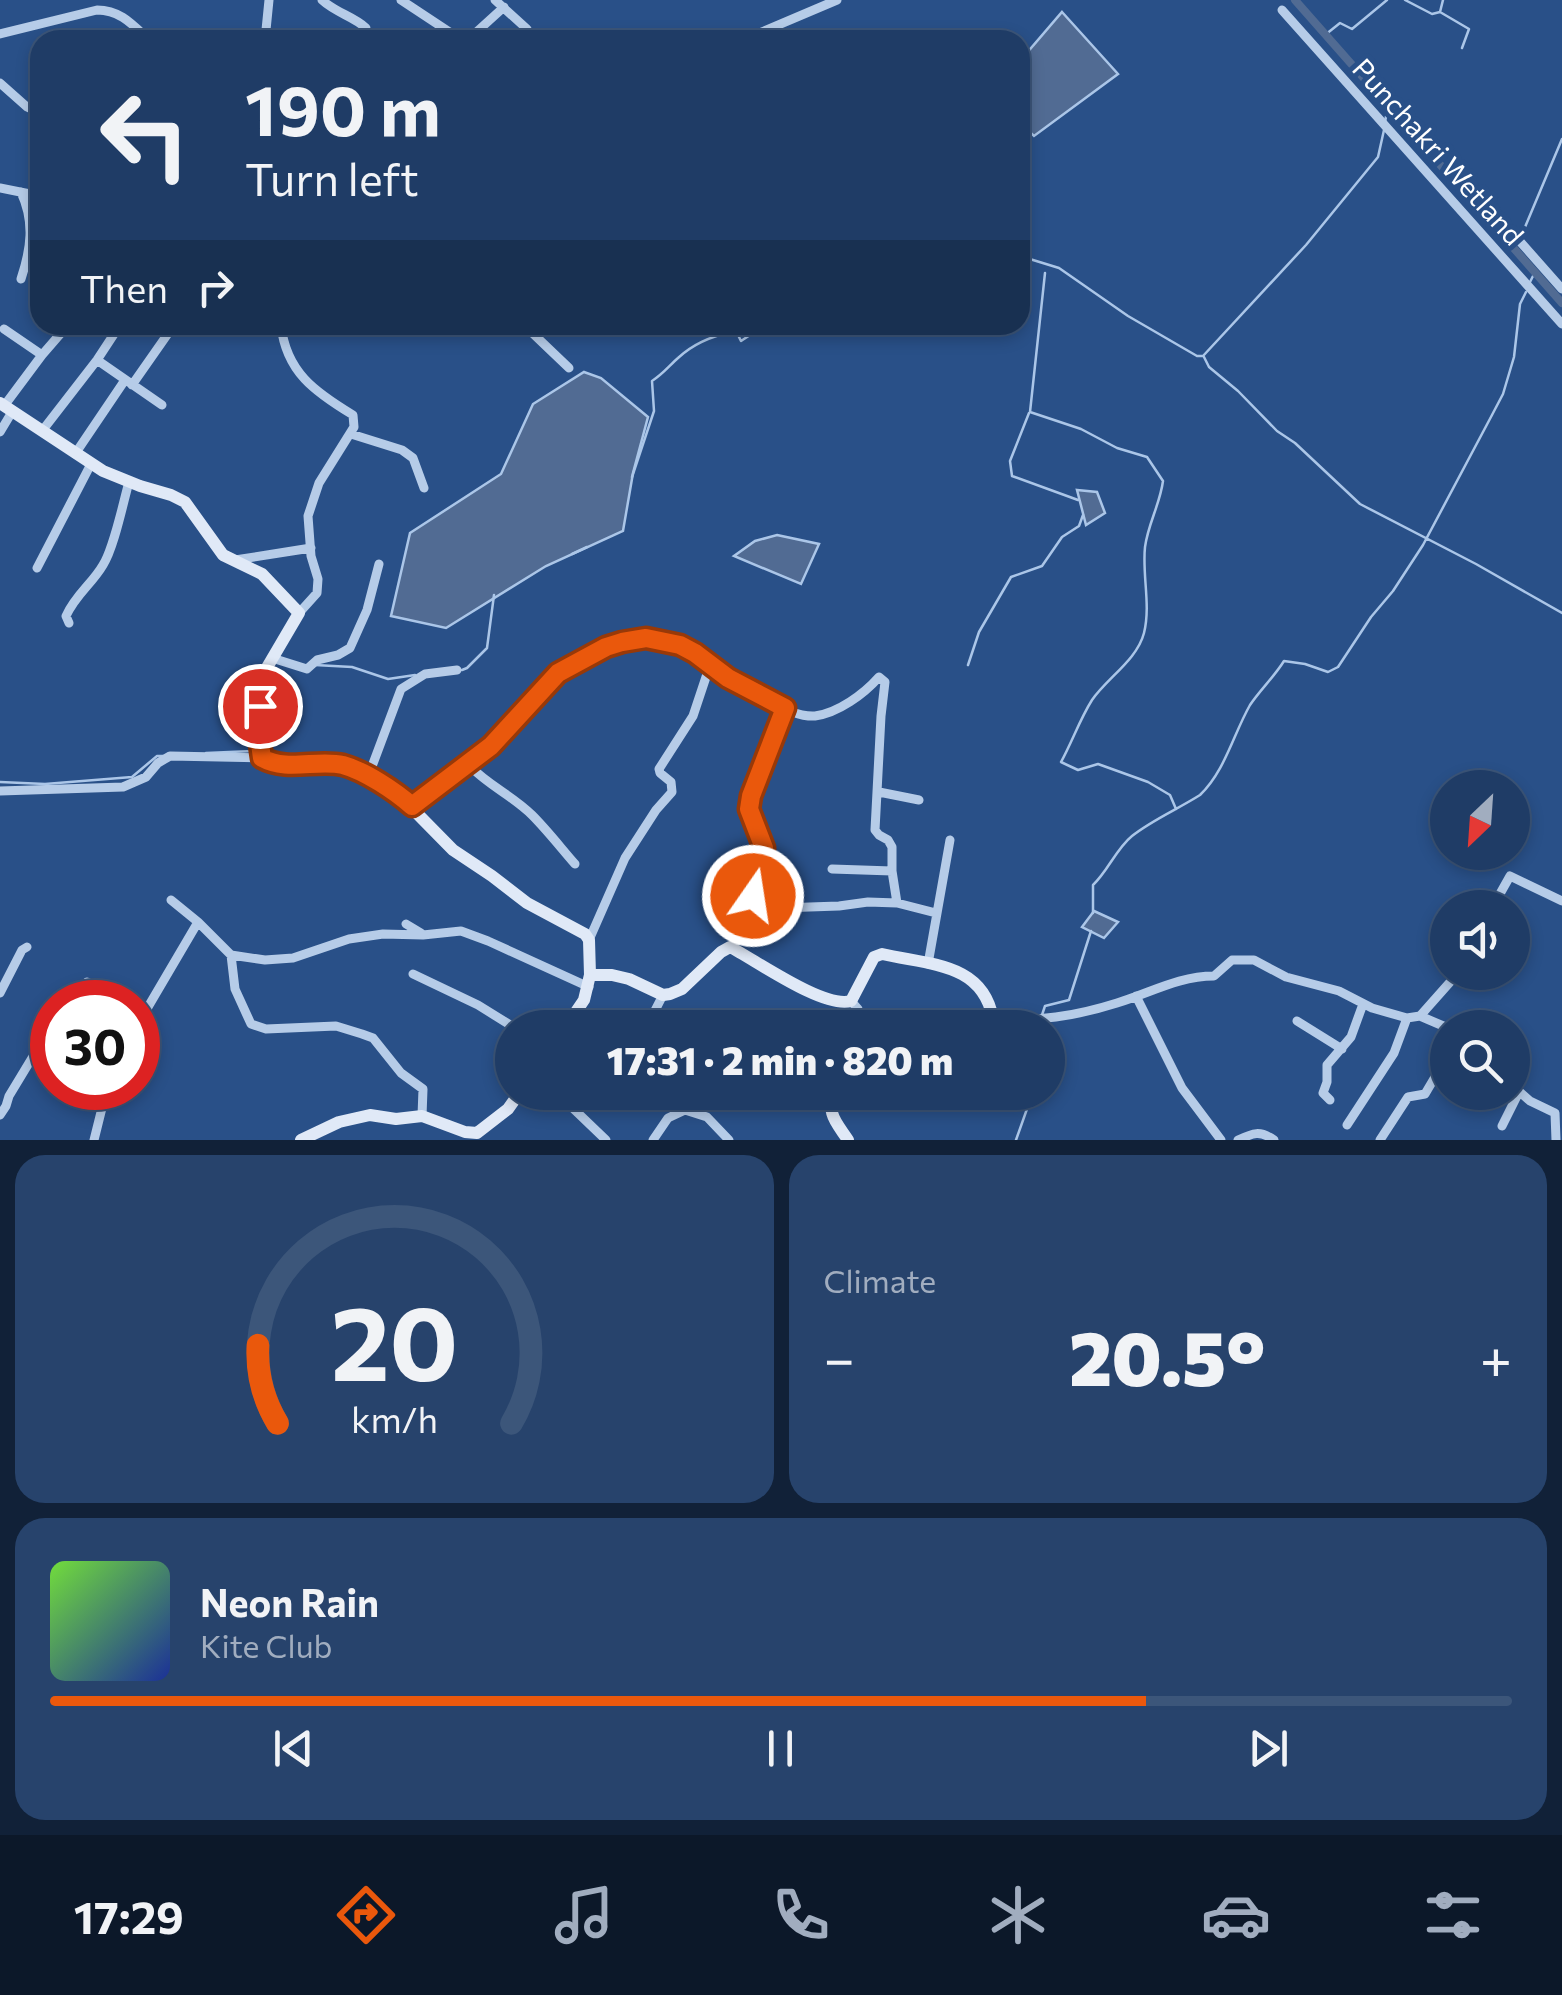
<!DOCTYPE html>
<html lang="en">
<head>
<meta charset="utf-8">
<style>
	:root { --surface:#1f3c66; --page:#27436c; --text:#f1f3f6; --muted:#a1adbf; --line:#3c567a; --accent:#ea580c }
	body { margin:0; font-family:Commissioner,sans-serif; background:var(--page); color:var(--text); height:100vh; display:flex; flex-direction:column; font-size:38px; white-space:nowrap }
	* { box-sizing:border-box; margin:0 }
	p { font-size:32px; color:var(--muted) }
	.icon { flex:none; width:55px; height:55px; fill:none; stroke:currentColor; stroke-width:2; stroke-linecap:round; stroke-linejoin:round }
	.map { position:relative; height:1140px; overflow:hidden }
	.sheet { display:flex; flex-direction:column; gap:15px; padding:15px; background:#112138; flex:1 }
	.sheet>* { flex:none }
	.banner { position:absolute; left:30px; top:30px; width:1000px; height:305px; border-radius:30px; box-shadow:0 5px 15px #0003,0 0 0 2px var(--line); background:#1f3c66; color:var(--text); overflow:hidden }
	.needle { width:65px; rotate:205deg }
	.tools { position:absolute; left:1430px; top:770px; display:grid; gap:20px }
	.tools a { display:grid; place-items:center; width:100px; height:100px; border-radius:50%; background:var(--surface); box-shadow:0 5px 15px #0003,0 0 0 2px var(--line); font-size:50px }
	.speed { position:absolute; left:30px; top:980px; display:flex; gap:20px; font-size:50px; font-weight:700; text-align:center }
	.speed>* { display:grid; place-content:center; width:130px; height:130px; border-radius:50%; background:var(--surface); box-shadow:0 5px 15px #0003,0 0 0 2px var(--line); line-height:1 }
	.speed .limit { border:15px solid #d22; background:#fff; color:#111 }
	.pin { position:absolute; display:grid; place-items:center; width:85px; height:85px; color:#fff; margin:-42px; border:5px solid #fff; border-radius:50%; box-shadow:0 2px 10px #0007 }
	.me { position:absolute; width:110px; margin:-55px; rotate:13deg; stroke-linejoin:round; filter:drop-shadow(0 0 8px #0008) }
	.turn { display:flex; align-items:center; gap:35px; height:210px; padding:0 50px; font-size:45px }
	.turn .icon { width:130px; height:130px; stroke-width:2.5 }
	.turn b { display:block; font-size:70px; line-height:85px }
	.then { display:flex; align-items:center; height:95px; padding:0 50px; background:#0003; gap:20px; font-size:38px }
	.big { font-size:75px; font-weight:800; line-height:1.1 }
	.sheet .widget { flex:1; display:flex; flex-direction:column; justify-content:center; gap:15px; min-width:0; padding:0 35px; border-radius:30px; background:var(--page) }
	.sheet .dial { align-items:center; gap:0 }
	.dial svg { height:260px; overflow:visible; fill:none; stroke:var(--line); stroke-width:7; stroke-linecap:round; text-anchor:middle }
	.dial text { fill:var(--text); stroke:none }
	.song { display:flex; align-items:center; gap:30px }
	.cover { width:120px; height:120px; border-radius:15px; background:linear-gradient(135deg,hsl(100 70% 55%),hsl(230 70% 35%)) }
	.played { height:10px; border-radius:5px; background:linear-gradient(90deg,var(--accent) 75%,var(--line) 75%) }
	.keys { display:flex; justify-content:space-around; direction:ltr }
	.heat { display:flex; justify-content:space-between; align-items:center; font-size:55px; direction:ltr }
	.sheet .tiles { flex:1; display:grid; gap:15px; grid-template-columns:1fr 1fr }
	.widget:last-child { grid-column:span 2 }
	.trip { position:absolute; left:495px; top:1010px; width:570px; height:100px; border-radius:50px; background:var(--surface); box-shadow:0 5px 15px #0003,0 0 0 2px var(--line); font-weight:800; line-height:100px; text-align:center }
	.tab-bar { display:flex; height:160px; justify-content:space-around; align-items:center; background:#0c1829; color:var(--muted) }
	.tab-bar .icon { width:70px; height:70px }
	.tab-bar .active { color:var(--accent) }
	.tab-bar b { font-size:45px; color:var(--text) }
	.map>svg:first-child { display:block }
	.water { fill:#516b93; stroke:#abc6e8; stroke-width:2.5 }
	.lines { fill:none; stroke-linecap:round; stroke-linejoin:round }
	.stream { stroke:#abc6e8; stroke-width:2.5 }
	.canal { stroke:#516b93; stroke-width:8 }
	.street { stroke:#b6cce8; stroke-width:9 }
	.secondary { stroke:#e0e9f7; stroke-width:12 }
	.route-casing { stroke:#983908; stroke-width:25 }
	.route { stroke:#ea580c; stroke-width:18 }
	.labels { text-anchor:middle; stroke-width:10; stroke-linejoin:round; paint-order:stroke }
	.street-label { font-size:28px; fill:#fff; stroke:#295088 }
</style>
</head>
<body>
<div class="map">
<svg width="1562" height="1140" viewBox="0 0 1562 1140">
	<rect width="100%" height="100%" fill="#295088"/>
	<path class="water" d="M1062,12L1118,74L1034,136L1020,123V61Z
		M584,372L601,378L648,417L633,473L623,531L546,566L446,628L391,616L410,533L501,474L533,404Z
		M1077,490L1097,492L1105,513L1086,525Z
		M777,535L819,544L801,584L734,556L755,541Z
		M1094,911L1118,922L1104,938L1082,927Z"/>
	<g class="lines">
		<path class="stream" d="M1405,0L1432,14L1440,12
			M1443,0L1440,12L1469,29L1462,48
			M1325,35L1340,23L1352,29L1387,0
			M1385,122L1388,106
			M1520,239L1562,139
			M1020,256L1059,268L1128,316L1197,356H1203L1306,245L1378,157L1384,130
			M1045,273L1030,412L1081,429L1117,448L1147,457L1163,481C1160,504 1148,524 1145,547C1142,575 1151,605 1144,633C1137,660 1107,678 1092,700C1080,719 1072,742 1061,762L1078,770L1098,764L1148,782L1170,795L1176,809
			M1529,284L1535,272
			M1204,357L1209,367L1238,391L1277,431L1295,443L1360,504L1476,564L1562,613
			M1029,413L1010,461L1012,476L1078,500
			M632,477L654,411L652,381C663,374 669,366 678,358C693,344 712,336 732,332L738,335L741,341L765,325
			M572,554L587,547
			M315,665L352,667L388,679L415,675
			M968,665L979,632L1011,577L1042,566L1062,537L1079,526L1083,515
			M462,670L467,668L487,648L494,595
			M206,753L253,751L254,746
			M0,782L45,784L132,777L157,756H163
			M1093,913V885C1108,871 1116,849 1132,836C1152,820 1178,809 1200,795C1225,771 1233,735 1250,705C1260,690 1274,677 1284,661L1305,664L1328,672L1338,667L1371,617L1393,591L1423,545L1492,415L1503,394L1514,357L1520,304L1526,292
			M1042,1015L1045,1006L1069,1000L1091,931
			M1016,1140L1033,1092"/>
		<path class="canal" d="M1295,0L1562,303"/>
		<path class="street" d="M322,0C336,13 353,16 366,28L365,40
			M401,0L460,39L471,37L504,7
			M495,0L527,29L532,40
			M1282,10L1562,324
			M0,34L97,10C120,10 132,24 149,40
			M265,40L269,0
			M743,40L837,0
			M0,83L27,107L40,113
			M34,156L40,138
			M0,188L40,196
			M1516,237L1562,289
			M21,279C31,249 35,222 21,192
			M281,325C286,372 315,392 353,415L354,427L319,483L308,516L311,556L318,579L317,593L299,613
			M524,325L569,368
			M42,355L68,325
			M97,360L162,405
			M132,385L174,325
			M4,406L42,355L4,329
			M42,431L97,360L120,325
			M0,432L12,412
			M351,434L402,450L413,458L424,488
			M75,454L125,380
			M235,560L311,548
			M37,568L91,464
			M69,623L66,616C76,594 92,584 103,565C114,548 123,503 129,482
			M272,658L307,669L317,660L338,655L350,648L367,610L379,564
			M468,764C487,785 512,795 532,815C547,830 561,848 575,864
			M368,777L401,689L425,674L457,670
			M0,791L123,787L146,777L158,763L170,756L262,758
			M879,792L919,800
			M412,806C438,787 468,768 491,746C515,723 532,692 558,672C569,665 581,660 592,655C609,647 624,640 643,639C673,637 695,655 718,671C740,686 788,718 815,716C838,713 864,694 879,677L885,682L881,716L875,830L879,835L888,840L892,847V871L897,903
			M832,869L892,871
			M171,900L198,922L231,955L265,960L293,958L349,939L383,934L423,935L461,931L488,941L589,987
			M1492,908L1510,876L1562,901
			M758,923L753,896L764,848L749,809L753,786L785,709
			M406,924L421,933
			M589,940L625,858L656,810L672,792L671,782L660,773L659,769L693,716L710,665
			M730,947L780,908L839,906L868,902L897,903L936,913
			M231,955L235,989L251,1024L266,1029L336,1026L362,1034L373,1038L401,1073L423,1089L422,1116
			M928,964L950,840
			M413,974L478,1005L515,1028
			M87,982L110,994L107,1002
			M0,993L22,950L27,947
			M1136,996L1182,1088L1221,1140
			M851,1001L858,1009L864,1028
			M71,1002L73,1000
			M1420,1016L1459,972
			M993,1019C1039,1021 1073,1017 1117,1003C1150,993 1179,976 1214,976L1232,960H1254L1286,977L1339,991L1372,1008L1407,1018L1420,1016L1448,1028
			M1297,1021L1342,1049
			M138,1024L198,922
			M646,1028L663,995
			M1512,1085L1530,1101L1555,1113L1556,1140
			M556,1092L606,1140
			M1330,1100L1323,1093L1327,1082V1065L1351,1037L1363,1004
			M685,1110L691,1092
			M0,1115L6,1106L9,1096L52,1025
			M1347,1125L1394,1053L1407,1018
			M1502,1126L1519,1092
			M94,1140L107,1088
			M653,1140L668,1118L685,1110L707,1117L729,1140
			M1238,1140C1253,1133 1260,1130 1274,1140
			M1380,1140L1408,1097L1425,1094L1448,1055"/>
		<path class="secondary" d="M0,403L103,471L140,486L171,495L185,502L223,555L262,574L299,613L262,676L259,737L262,758L280,764L342,765L392,788L453,850L492,876L527,903L585,934L589,940L590,975
			M565,1028L584,1000L590,975H612L629,979L663,995L670,994L682,989L721,952L730,947C757,961 824,1009 851,1001L874,957L882,954C928,965 983,962 993,1019
			M837,1092C824,1112 837,1123 848,1140
			M301,1140L339,1122L370,1115L396,1119L422,1116L465,1132L477,1133L508,1109L520,1092"/>
	</g>
	<g class="lines">
		<defs>
			<path id="route" d="M260,706L259,737L262,758C287,772 317,759 343,765C365,771 395,791 412,806L491,746L558,673L606,647L622,642L646,638L680,645L695,653L728,678L785,708L751,796L749,809L764,848L753,896"/>
		</defs>
		<use href="#route" class="route-casing"/>
		<use href="#route" class="route"/>
	</g>
	<g class="labels">
		<g class="street-label">
			<text transform="translate(1438 152) rotate(48)" y="10">Punchakri Wetland</text>
		</g>
	</g>
</svg>
<div class="tools">
<a><svg class="needle" viewBox="-14 -14 28 28"><path d="M0-13l5 13h-10z" fill="#e53935"/><path d="M0 13l5-13h-10z" fill="#a1adbf"/></svg></a>
<a><svg class="icon" aria-label="sound" viewBox="0 0 24 24"><path d="M4 9h4l5-4v14l-5-4H4zM17 9q2 3 0 6"/></svg></a>
<a><svg class="icon" aria-label="search" viewBox="0 0 24 24"><circle cx="10" cy="10" r="6"/><path d="M15 15l6 6"/></svg></a>
</div>
<div class="speed"><div class="limit">30</div></div>
<div class="pin" style="left:260px;top:706px;background:#d93025"><svg class="icon" aria-label="arrive" viewBox="0 0 24 24"><path d="M6 21V4h12l-3 4 3 4H6"/></svg></div>
<svg class="me" style="left:753px;top:896px" viewBox="-20 -20 40 40"><circle r="17" fill="#ea580c" stroke="#fff" stroke-width="3"/><path d="M0-11L8 9 0 5-8 9z" fill="#fff"/></svg>
<div class="trip">17:31 · 2 min · 820 m</div>
<div class="banner">
<div class="turn"><svg class="icon" aria-label="left" viewBox="0 0 24 24"><path d="M17 20v-9H6M10 6l-5 5 5 5"/></svg><div><b>190 m</b>Turn left</div></div>
<div class="then">Then<svg class="icon" aria-label="right" viewBox="0 0 24 24"><path d="M7 20v-9h11M14 6l5 5-5 5"/></svg></div>
</div>
</div>
<section class="sheet">
<div class="tiles">
<div class="widget dial"><svg viewBox="0 0 100 80">
<path d="M14 69A42 42 0 1 1 86 69"/>
<path d="M14 69A42 42 0 0 1 8 45" stroke="#ea580c"/>
<text x="50" y="56" font-size="32" font-weight="700">20</text>
<text x="50" y="72" font-size="11">km/h</text>
</svg></div>
<div class="widget"><p>Climate</p>
<div class="heat"><a>−</a><b class="big">20.5°</b><a>+</a></div>
</div>
<div class="widget">
<div class="song"><i class="cover"></i><div><b>Neon Rain</b><p>Kite Club</p></div></div>
<div class="played"></div>
<div class="keys"><svg class="icon" aria-label="previous" viewBox="0 0 24 24"><path d="M18 5L8 12l10 7zM5 5v14"/></svg><svg class="icon" aria-label="pause" viewBox="0 0 24 24"><path d="M8 5v14M16 5v14"/></svg><svg class="icon" aria-label="next" viewBox="0 0 24 24"><path d="M6 5l10 7-10 7zM19 5v14"/></svg></div>
</div>
</div>
</section>
<nav class="tab-bar">
<b>17:29</b>
<svg class="icon active" aria-label="directions" viewBox="0 0 24 24"><path d="M12 3l9 9-9 9-9-9zM9 14v-3h6M13 9l2 2-2 2"/></svg>
<svg class="icon" aria-label="music" viewBox="0 0 24 24"><path d="M9 18V5l10-2v13"/><circle cx="6" cy="18" r="3"/><circle cx="16" cy="16" r="3"/></svg>
<svg class="icon" aria-label="phone" viewBox="0 0 24 24"><path d="M5 4h4l2 5-3 2q2 4 5 5l2-3 5 2v4C11 20 4 13 5 4z"/></svg>
<svg class="icon" aria-label="climate" viewBox="0 0 24 24"><path d="M12 3v18M4 7l16 10M4 17L20 7"/></svg>
<svg class="icon" aria-label="car" viewBox="0 0 24 24"><path d="M5 17H2v-5l4-1 3-4h7l3 4 3 1v5h-3M9 17h6M6 11h13"/><circle cx="7" cy="17" r="2"/><circle cx="17" cy="17" r="2"/></svg>
<svg class="icon" aria-label="filters" viewBox="0 0 24 24"><path d="M4 7h16M4 17h16"/><circle cx="9" cy="7" r="2"/><circle cx="15" cy="17" r="2"/></svg>
</nav>
</body>
</html>
